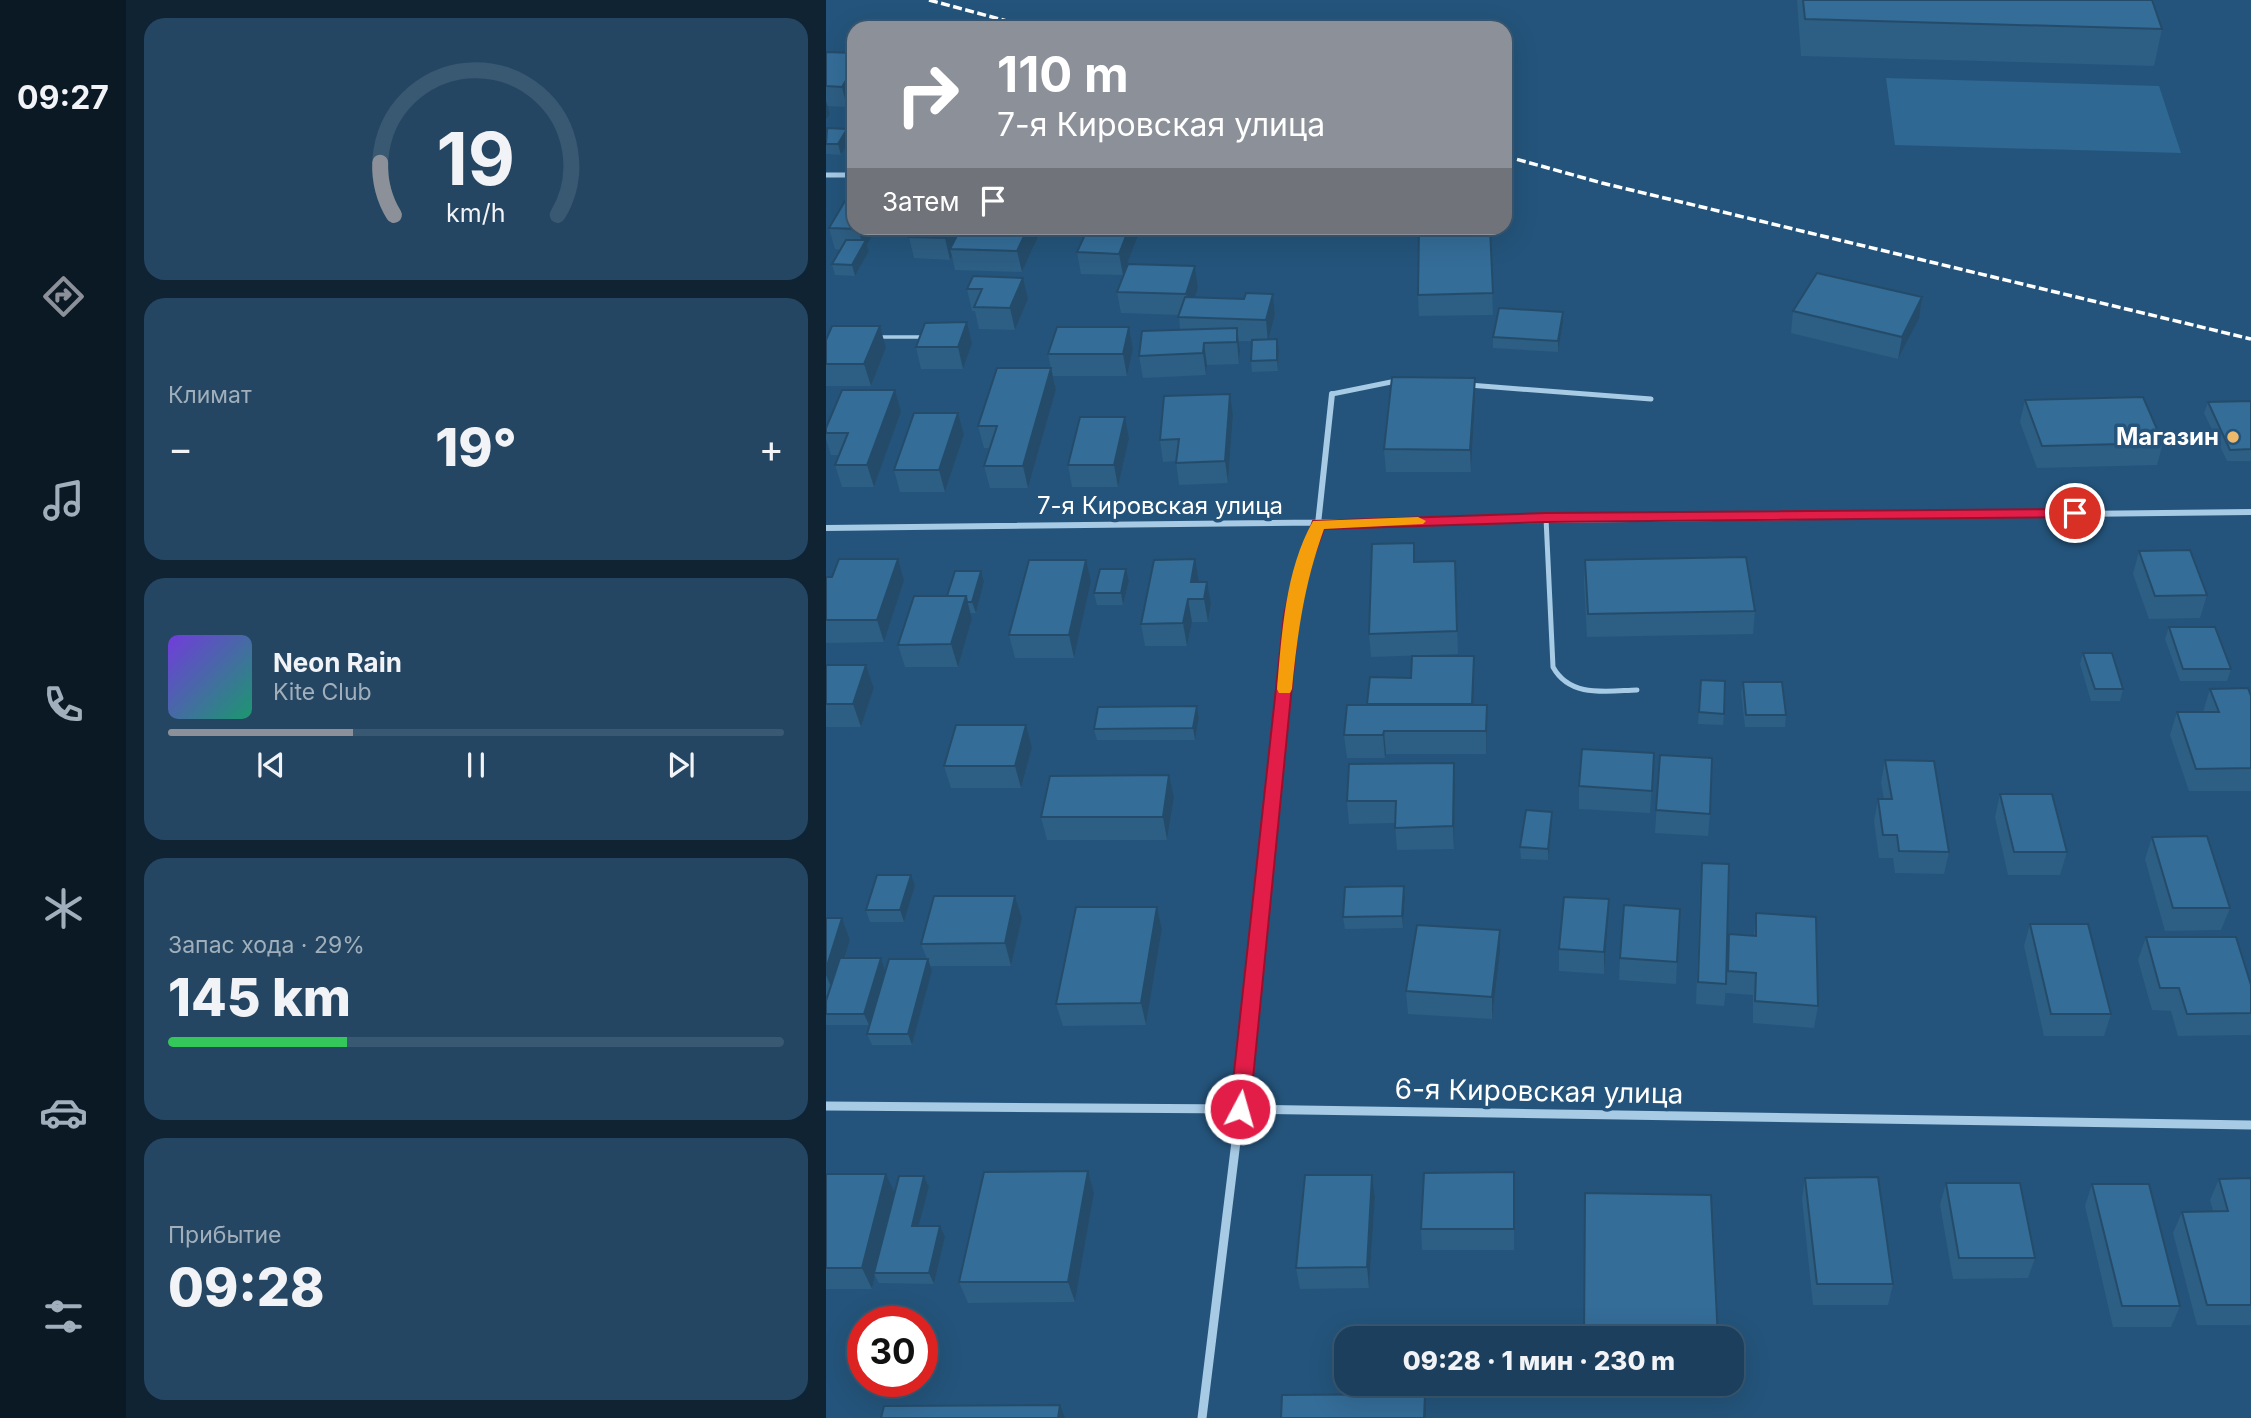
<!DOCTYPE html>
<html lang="ru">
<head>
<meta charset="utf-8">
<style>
	:root { --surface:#1b3f5c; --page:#244662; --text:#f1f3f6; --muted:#a0afbb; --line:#395872; --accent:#8c9099 }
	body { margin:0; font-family:Inter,sans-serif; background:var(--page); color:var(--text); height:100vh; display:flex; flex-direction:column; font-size:26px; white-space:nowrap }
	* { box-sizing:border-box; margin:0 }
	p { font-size:23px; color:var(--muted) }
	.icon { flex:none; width:38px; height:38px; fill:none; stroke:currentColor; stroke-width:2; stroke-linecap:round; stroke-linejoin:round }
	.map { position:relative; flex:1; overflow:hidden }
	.details { display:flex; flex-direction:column; gap:18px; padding:18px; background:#0f2333; width:700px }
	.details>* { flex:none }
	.hud { position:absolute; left:21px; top:21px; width:665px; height:214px; border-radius:21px; box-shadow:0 7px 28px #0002,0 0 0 2px var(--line); background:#8c9099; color:#fff; overflow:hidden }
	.speed { position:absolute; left:21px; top:1306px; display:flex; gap:14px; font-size:35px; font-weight:700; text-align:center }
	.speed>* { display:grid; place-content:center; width:91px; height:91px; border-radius:50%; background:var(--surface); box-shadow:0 7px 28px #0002,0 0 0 2px var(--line); line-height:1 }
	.speed .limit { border:10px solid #d22; background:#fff; color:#111 }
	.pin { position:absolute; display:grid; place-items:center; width:60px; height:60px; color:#fff; margin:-30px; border:4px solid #fff; border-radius:50%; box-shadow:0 2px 7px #0007 }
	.me { position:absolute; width:77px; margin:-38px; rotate:6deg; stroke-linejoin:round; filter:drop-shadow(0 0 5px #0008) }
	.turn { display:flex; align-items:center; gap:24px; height:147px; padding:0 35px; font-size:32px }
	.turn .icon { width:91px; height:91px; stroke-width:2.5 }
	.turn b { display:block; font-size:49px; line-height:60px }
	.then { display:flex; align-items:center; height:66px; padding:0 35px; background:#0003; gap:14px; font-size:26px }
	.big { font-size:52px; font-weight:800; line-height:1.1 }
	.details .tile { flex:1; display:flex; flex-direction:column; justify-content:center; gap:10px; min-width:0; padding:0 24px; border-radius:21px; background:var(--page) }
	.details .dial { align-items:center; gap:0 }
	.dial svg { height:182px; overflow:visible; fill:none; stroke:var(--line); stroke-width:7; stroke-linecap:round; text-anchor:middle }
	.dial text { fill:var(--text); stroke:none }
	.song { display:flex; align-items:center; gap:21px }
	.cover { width:84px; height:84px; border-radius:10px; background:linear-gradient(135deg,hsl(260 70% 55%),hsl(160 70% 35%)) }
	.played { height:7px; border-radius:4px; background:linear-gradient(90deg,var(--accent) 30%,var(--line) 30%) }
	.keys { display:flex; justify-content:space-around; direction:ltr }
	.heat { display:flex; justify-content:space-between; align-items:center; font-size:38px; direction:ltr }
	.charge { height:10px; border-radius:5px; background:linear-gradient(90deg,#34c759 29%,var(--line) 0) }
	.trip { position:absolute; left:508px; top:1326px; width:410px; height:70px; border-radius:21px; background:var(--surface); box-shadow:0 7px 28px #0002,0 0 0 2px var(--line); font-weight:800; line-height:70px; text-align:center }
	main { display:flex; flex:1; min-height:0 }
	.tabs { display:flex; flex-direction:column; width:126px; justify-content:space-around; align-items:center; background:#0b1925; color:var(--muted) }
	.tabs .icon { width:49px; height:49px }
	.tabs .selected { color:var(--accent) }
	.tabs b { font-size:32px; color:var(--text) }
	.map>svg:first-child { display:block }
	.green { fill:#2e6893 }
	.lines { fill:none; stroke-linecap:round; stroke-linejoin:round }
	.lane-far1 { stroke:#a7cae5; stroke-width:3.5 }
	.lane { stroke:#a7cae5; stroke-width:5 }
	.street-far2 { stroke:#a7cae5; stroke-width:5 }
	.street-far1 { stroke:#a7cae5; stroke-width:6 }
	.street { stroke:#a7cae5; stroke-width:9 }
	.rail { stroke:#fff; stroke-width:3.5; stroke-dasharray:9 3.5; stroke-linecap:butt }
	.wall { fill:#2d5e83 }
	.shaded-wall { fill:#244c6a }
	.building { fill:#346d98; stroke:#244c6a; stroke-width:2 }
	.route { fill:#e11d48; stroke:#92132f; stroke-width:2 }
	.slow { fill:#f59e0b }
	.poi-dot { fill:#efb96b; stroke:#24547b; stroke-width:2.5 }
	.labels { text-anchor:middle; stroke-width:7; stroke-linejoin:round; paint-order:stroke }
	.poi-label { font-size:24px; font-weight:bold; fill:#fff; stroke:#24547b; text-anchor:end }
	.street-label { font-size:24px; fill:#fff; stroke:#24547b }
	.near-street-label { font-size:28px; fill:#fff; stroke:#24547b }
</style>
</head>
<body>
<main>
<nav class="tabs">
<b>09:27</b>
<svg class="icon selected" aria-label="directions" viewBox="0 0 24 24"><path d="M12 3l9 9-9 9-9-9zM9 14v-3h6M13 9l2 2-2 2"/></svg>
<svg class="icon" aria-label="music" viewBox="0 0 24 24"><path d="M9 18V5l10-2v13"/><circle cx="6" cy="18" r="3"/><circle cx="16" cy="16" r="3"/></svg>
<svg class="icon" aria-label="phone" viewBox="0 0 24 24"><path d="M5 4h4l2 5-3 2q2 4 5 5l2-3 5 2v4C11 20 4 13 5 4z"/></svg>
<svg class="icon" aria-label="climate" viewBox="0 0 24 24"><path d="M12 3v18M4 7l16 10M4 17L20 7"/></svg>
<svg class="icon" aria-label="car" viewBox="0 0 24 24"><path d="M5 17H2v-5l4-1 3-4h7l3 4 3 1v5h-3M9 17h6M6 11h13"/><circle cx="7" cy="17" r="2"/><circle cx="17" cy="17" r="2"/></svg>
<svg class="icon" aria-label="filters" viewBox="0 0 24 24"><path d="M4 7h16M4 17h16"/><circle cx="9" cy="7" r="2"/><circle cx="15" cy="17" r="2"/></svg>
</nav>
<section class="details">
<div class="tile dial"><svg viewBox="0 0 100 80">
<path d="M14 69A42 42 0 1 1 86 69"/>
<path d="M14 69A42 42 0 0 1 8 46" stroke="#8c9099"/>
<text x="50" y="56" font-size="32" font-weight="700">19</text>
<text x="50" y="72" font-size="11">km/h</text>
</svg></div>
<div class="tile"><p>Климат</p>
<div class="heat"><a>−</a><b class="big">19°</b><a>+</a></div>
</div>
<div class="tile">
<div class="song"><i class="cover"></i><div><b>Neon Rain</b><p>Kite Club</p></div></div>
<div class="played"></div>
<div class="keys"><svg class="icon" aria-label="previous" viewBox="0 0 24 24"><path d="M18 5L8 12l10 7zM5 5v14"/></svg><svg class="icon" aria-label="pause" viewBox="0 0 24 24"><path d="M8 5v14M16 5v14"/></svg><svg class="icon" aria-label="next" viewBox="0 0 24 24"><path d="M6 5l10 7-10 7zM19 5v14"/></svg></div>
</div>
<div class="tile"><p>Запас хода · 29%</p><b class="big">145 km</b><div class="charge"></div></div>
<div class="tile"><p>Прибытие</p><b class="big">09:28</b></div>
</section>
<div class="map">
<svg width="1425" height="1418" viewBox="0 0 1425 1418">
	<rect width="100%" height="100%" fill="#24547b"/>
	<path class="green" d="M1060,78L1333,86L1355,153L1069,145Z"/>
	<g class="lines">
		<path class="lane-far1" d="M50,337H99"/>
		<path class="lane" d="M643,385L825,399
			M506,394L570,381
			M720,518L727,667C744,698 780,691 811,690"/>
		<path class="street-far2" d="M0,175H28"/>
		<path class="street-far1" d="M0,528L1425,512
			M443,825L465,615L476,569L492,524L506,394"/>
		<path class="street" d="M0,1106L414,1109L1425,1125
			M376,1418L414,1109L444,823"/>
		<path class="rail" d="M103,0L207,28
			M679,156L776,183L1425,339"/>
	</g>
	<path class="wall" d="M971,0H1326L1336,29L1328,66L975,56Z
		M0,52L28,53L21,107L1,106L4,114L0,120Z
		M0,130L24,139L15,155L0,154Z
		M3,228H51L41,245L43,251L29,276L9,275L6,264L14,250L9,249Z
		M216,228L196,272L129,270L126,256L124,260L88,258L83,237Z
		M222,228H254L250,236L224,235Z
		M315,228L297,275L255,274L251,252Z
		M664,228L667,315L593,316L592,295Z
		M369,266L372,288L369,297L418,299L447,294L449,315L443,339L453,350L452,371L426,372L425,361L426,341H413L414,350L413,364L381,365L380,375L317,378L313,356L354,330L353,315L295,313L291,292Z
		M147,276L202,299L189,330L153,329L149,311H146L141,289Z
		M967,311L1093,319L1072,359L965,333Z
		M737,323L732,352L667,348V337Z
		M303,327L307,349L301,376H227L230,390L202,488H164L158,466L164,448H158L152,426L225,368L222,354Z
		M0,340L60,348L45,386H0Z
		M146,344L137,369H95L90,347Z
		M649,378V400L645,472H560L558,449Z
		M1199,400L1337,443L1331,465L1211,468L1194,422Z
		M1425,401V461H1401L1378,413L1382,402Z
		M75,412L48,487H16L9,465L13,455H5L0,439V428Z
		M407,416L402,483L353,485L350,461L337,462L334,440Z
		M138,435L119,492H74L68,470Z
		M303,439L292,487H246L242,465Z
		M588,543L589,562L629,561L632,654L545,657L543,634Z
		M1313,551L1381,595L1374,618L1323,619L1307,574Z
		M759,560L929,611L927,634L761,637L758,582Z
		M300,569L303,581L297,605H271L268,593Z
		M0,577L78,581L58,642L0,643Z
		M158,582L150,613H144L146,619L132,667H79L72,645Z
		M265,582L248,658H189L183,635Z
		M373,582L385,604L382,622H366L361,646H319L315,624Z
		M1343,627L1405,669L1401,681H1354L1339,639Z
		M1257,653L1297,689L1294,701H1265L1254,664Z
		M0,665H40L48,688L35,727H0Z
		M544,677L648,679L647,705H661L660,754H560L559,758H521L518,735L541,705Z
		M875,680L898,714L897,725L872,724Z
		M917,682L960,715L959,727H919L915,693Z
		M1384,689L1425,696V791H1363L1344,735L1351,712H1377Z
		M371,706L373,718L369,740H271L268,729Z
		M206,748L195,788H125L118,766Z
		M828,753L824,813L753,809V786Z
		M834,755L884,814L882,836L829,833Z
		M1059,760L1123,852L1118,874L1069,873L1067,858H1053L1048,821L1052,799H1058L1055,783Z
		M629,785L628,849L571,850L569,823L523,824L521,801Z
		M1174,794L1241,852L1234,875H1182L1169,817Z
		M348,798L341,840H221L215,817Z
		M726,823L722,860L695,859L694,847Z
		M1326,837L1404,908L1395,930L1339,931L1319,859Z
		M876,863L901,956L903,934L928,935L930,913L992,1006L988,1028L927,1023V995L900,993V990L898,1006L870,1004L874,885Z
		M89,886L78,922H44L40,910Z
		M578,886L579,898L577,928L519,929L517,917Z
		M189,896L196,918L185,966H104L106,971L86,1045H46L41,1034L101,959L95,944Z
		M331,907L336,929L320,1025L237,1026L230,1004Z
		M0,918H16L24,940L19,958H55L59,970L43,1025H1L0,1024V1001L2,994L0,995Z
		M782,922L778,974L733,971V949Z
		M1204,924L1285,1014L1278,1036H1218L1198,946Z
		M674,930V953L666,1019L582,1014L580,991Z
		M1320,937L1425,985V1035L1352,1036L1345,1011L1326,1010L1312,960Z
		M794,958L851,962L850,984L793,980Z
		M262,1171L268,1193L249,1302L142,1303L133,1282Z
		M688,1172V1250H596L595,1229Z
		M0,1174H60L69,1193L98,1176L103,1187L93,1226L119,1237L108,1284L53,1283L49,1276L46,1289H0Z
		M546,1175L549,1197L543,1288L474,1289L470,1268Z
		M979,1178L1067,1284L1062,1305H987L976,1199Z
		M1425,1178V1325H1371L1347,1233L1356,1212L1387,1211L1384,1200L1393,1179Z
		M1120,1183L1209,1258L1202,1278L1127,1279L1114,1205Z
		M1266,1184L1354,1306L1345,1327H1287L1259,1206Z"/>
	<path class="shaded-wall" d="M28,67V96L21,107L16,87Z
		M0,101L4,114L0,120Z
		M21,129L24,139L15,155L12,144Z
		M33,228H51L41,245L43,251L29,276L26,265L37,246L32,229Z
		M124,228H139L124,249L126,256L124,260L119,238Z
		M202,228H216L196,272L191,251Z
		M249,228H254L250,236Z
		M303,228H315L297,275L293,254Z
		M369,266L372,288L363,316L360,294Z
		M197,278L202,299L189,330L184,308Z
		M447,294L449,315L442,342L440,320Z
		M1096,297L1093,319L1072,359L1076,337Z
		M737,312V323L732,352V341Z
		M141,322L146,344L137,369L132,347Z
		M54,326L60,348L45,386L38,364Z
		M303,327L307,349L301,376L297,354Z
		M411,328L414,350L413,364L411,342Z
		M451,339L453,350L452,371L451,360Z
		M378,343L381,365L380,375L377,353Z
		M225,368L230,390L202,488L197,466Z
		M649,378V400L645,472L644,450Z
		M69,390L75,412L48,487L41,465Z
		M404,394L407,416L402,483L399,461Z
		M132,413L138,435L119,492L113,470Z
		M299,417L303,439L292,487L288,465Z
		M72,559L78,581L58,642L51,620Z
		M369,559L373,582H365Z
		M260,560L265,582L248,658L243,635Z
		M300,569L303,581L297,605L295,593Z
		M155,571L158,582L150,613L146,602Z
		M381,582L385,604L382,622L378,599Z
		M140,596L146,619L132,667L125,644Z
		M362,599L366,622L361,646L357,623Z
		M648,656V679L647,727L646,704Z
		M40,665L48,688L35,727L27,704Z
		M661,705V728L660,754V731Z
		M371,706L373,718L369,740L367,728Z
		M200,725L206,748L195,788L189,766Z
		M558,731L560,754L559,758L557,735Z
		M628,763L629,785L628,849L627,826Z
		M343,775L348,798L341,840L337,817Z
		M726,812V823L722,860V849Z
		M85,875L89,886L78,922L74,910Z
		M578,886L579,898L577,928L576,916Z
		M189,896L196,918L185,966L179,943Z
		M783,899L782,922L778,974V952Z
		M331,907L336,929L320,1025L315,1003Z
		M16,918L24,940L8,994L0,975V969Z
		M674,930V953L666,1019V997Z
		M55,958L59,970L43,1025L38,1014Z
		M102,959L106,971L86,1045L82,1034Z
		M262,1171L268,1193L249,1302L242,1282Z
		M60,1174L70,1195L48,1273L49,1276L46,1289L36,1268Z
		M546,1175L549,1197L543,1288L541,1267Z
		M98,1176L103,1187L90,1237L86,1226Z
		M114,1226L119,1237L108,1284L103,1273Z
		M599,1394L600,1414V1418H598Z
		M234,1405L239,1418H232Z"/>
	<path class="building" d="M977,0H1326L1336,29L979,19Z
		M0,52L28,53V67L16,87L0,86Z
		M1,128L21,129L12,144H0Z
		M25,191H28V228H33L32,229L3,228Z
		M88,228H124L119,238L83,237Z
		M135,228H202L191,251L124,249Z
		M262,228H303L293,254L251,252Z
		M593,228H664L667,293L592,295Z
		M20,240H40L26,265L6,264Z
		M302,264L369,266L360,294L291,292Z
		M991,273L1096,297L1076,337L967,311Z
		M147,276L197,278L184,308L148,307L156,289H141Z
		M420,293L447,294L440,320L352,317L359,297L418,299Z
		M673,308L737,312L732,341L667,337Z
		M141,322L132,347H90L99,323Z
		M6,326H54L38,364H0V340Z
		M231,327H303L297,354H222Z
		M411,328V342L378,343L377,353L313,356L316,331Z
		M451,339V360L425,361L426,340Z
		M171,368H225L197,466H158L171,426H152Z
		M566,377L649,378L644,450L558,449Z
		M16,390H69L41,465H9L22,433H0V428Z
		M404,394L399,461L350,463L353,439L334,440L338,396Z
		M1317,397L1337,443L1216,446L1199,400Z
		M1425,401V449L1404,450L1382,402Z
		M88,413H132L113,470H68Z
		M254,417H299L288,465H242Z
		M588,543V562L629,561L631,631L543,634L546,544Z
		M1364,550L1381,595L1329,596L1313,551Z
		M920,557L929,611L762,614L759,560Z
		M13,559H72L51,620H0V577H6Z
		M369,559L365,582H381L378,599H362L357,623L315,624L328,560Z
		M203,560H260L243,635H183Z
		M274,569H300L295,593H268Z
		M129,571H155L146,602H141L140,596H121Z
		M88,596H140L125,644L72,645Z
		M1343,627H1389L1405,669H1357Z
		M1257,653H1286L1297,689H1269Z
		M586,656H648L646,704H541L544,677L585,678Z
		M0,665H40L27,704H0Z
		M875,680L899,681L898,714L873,712Z
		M917,682H956L960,715H920Z
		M1422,688L1425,696V768L1370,769L1351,712H1393L1384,689Z
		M521,705H661L660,731H558L557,735H518Z
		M371,706L367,728L268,729L272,707Z
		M130,725H200L189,766H118Z
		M756,749L828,753L826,791L753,786Z
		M834,755L886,758L884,814L830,810Z
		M1059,760L1108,761L1123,852L1073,851L1071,835H1057L1052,799H1066Z
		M628,763L627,826L569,828L570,801H521L523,764Z
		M343,775L337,817H215L224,776Z
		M1174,794H1226L1241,852H1188Z
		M700,810L726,812L722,849L694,847Z
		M1381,836L1404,908H1347L1326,837Z
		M876,863L903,864L900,984L872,982Z
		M51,875H85L74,910H40Z
		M578,886L576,916L517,917L519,887Z
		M108,896H189L179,943L95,944Z
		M738,897L783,899L778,952L733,949Z
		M798,905L854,909L851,962L794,958Z
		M250,907H331L315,1003L230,1004Z
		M930,913L990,917L992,1006L929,1001L930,973L902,971L903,934L930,936Z
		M0,918H16L0,969Z
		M1204,924H1262L1285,1014H1225Z
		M591,925L674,930L666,997L580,991Z
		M1320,937H1410L1425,985V1013L1361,1014L1353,988H1334Z
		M14,958H55L38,1014H0V1001Z
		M63,959H102L82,1034H41Z
		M262,1171L242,1282H133L158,1172Z
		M688,1172V1229H595L598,1173Z
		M0,1174H60L36,1268H0Z
		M479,1175H546L541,1267L470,1268Z
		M73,1176H98L86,1226H114L103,1273H48Z
		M1052,1177L1067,1284H991L979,1178Z
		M1425,1178V1305H1381L1356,1212L1402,1211L1393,1179Z
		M1120,1183H1194L1209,1258H1133Z
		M1266,1184H1323L1354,1306H1296Z
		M759,1193L885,1195L892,1339H758Z
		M599,1394L598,1418H455L456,1395Z
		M234,1405L232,1418H55L58,1406Z"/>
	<path class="route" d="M1249,509L1257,513L1254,517L720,522L498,529L483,569L473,615L424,1109L421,1115L414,1117L407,1115L404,1109L458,615L469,569L487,521L720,513Z"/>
	<path class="slow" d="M592,517L600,521L597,524L498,529C478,585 472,630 466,689L464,693H453L451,689C456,633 459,571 487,521Z"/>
	<circle class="poi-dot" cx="1407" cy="437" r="7"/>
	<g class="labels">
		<g class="poi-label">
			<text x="1393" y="445">Магазин</text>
		</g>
		<g class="street-label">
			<text x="334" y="514">7-я Кировская улица</text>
		</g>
		<g class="near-street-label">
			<text transform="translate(713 1091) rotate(1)" y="10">6-я Кировская улица</text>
		</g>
	</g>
</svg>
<div class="speed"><div class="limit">30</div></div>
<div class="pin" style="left:1249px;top:513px;background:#d93025"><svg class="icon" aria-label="arrive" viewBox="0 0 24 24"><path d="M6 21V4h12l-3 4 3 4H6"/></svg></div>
<svg class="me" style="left:414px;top:1109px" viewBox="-20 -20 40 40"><circle r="17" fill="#e11d48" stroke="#fff" stroke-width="3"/><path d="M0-11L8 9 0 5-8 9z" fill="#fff"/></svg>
<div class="trip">09:28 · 1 мин · 230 m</div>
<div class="hud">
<div class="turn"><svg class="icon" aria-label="right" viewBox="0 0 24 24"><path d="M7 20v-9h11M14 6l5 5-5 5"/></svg><div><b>110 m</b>7-я Кировская улица</div></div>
<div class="then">Затем<svg class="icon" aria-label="arrive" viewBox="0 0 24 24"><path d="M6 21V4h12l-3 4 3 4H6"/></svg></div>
</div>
</div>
</main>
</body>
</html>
